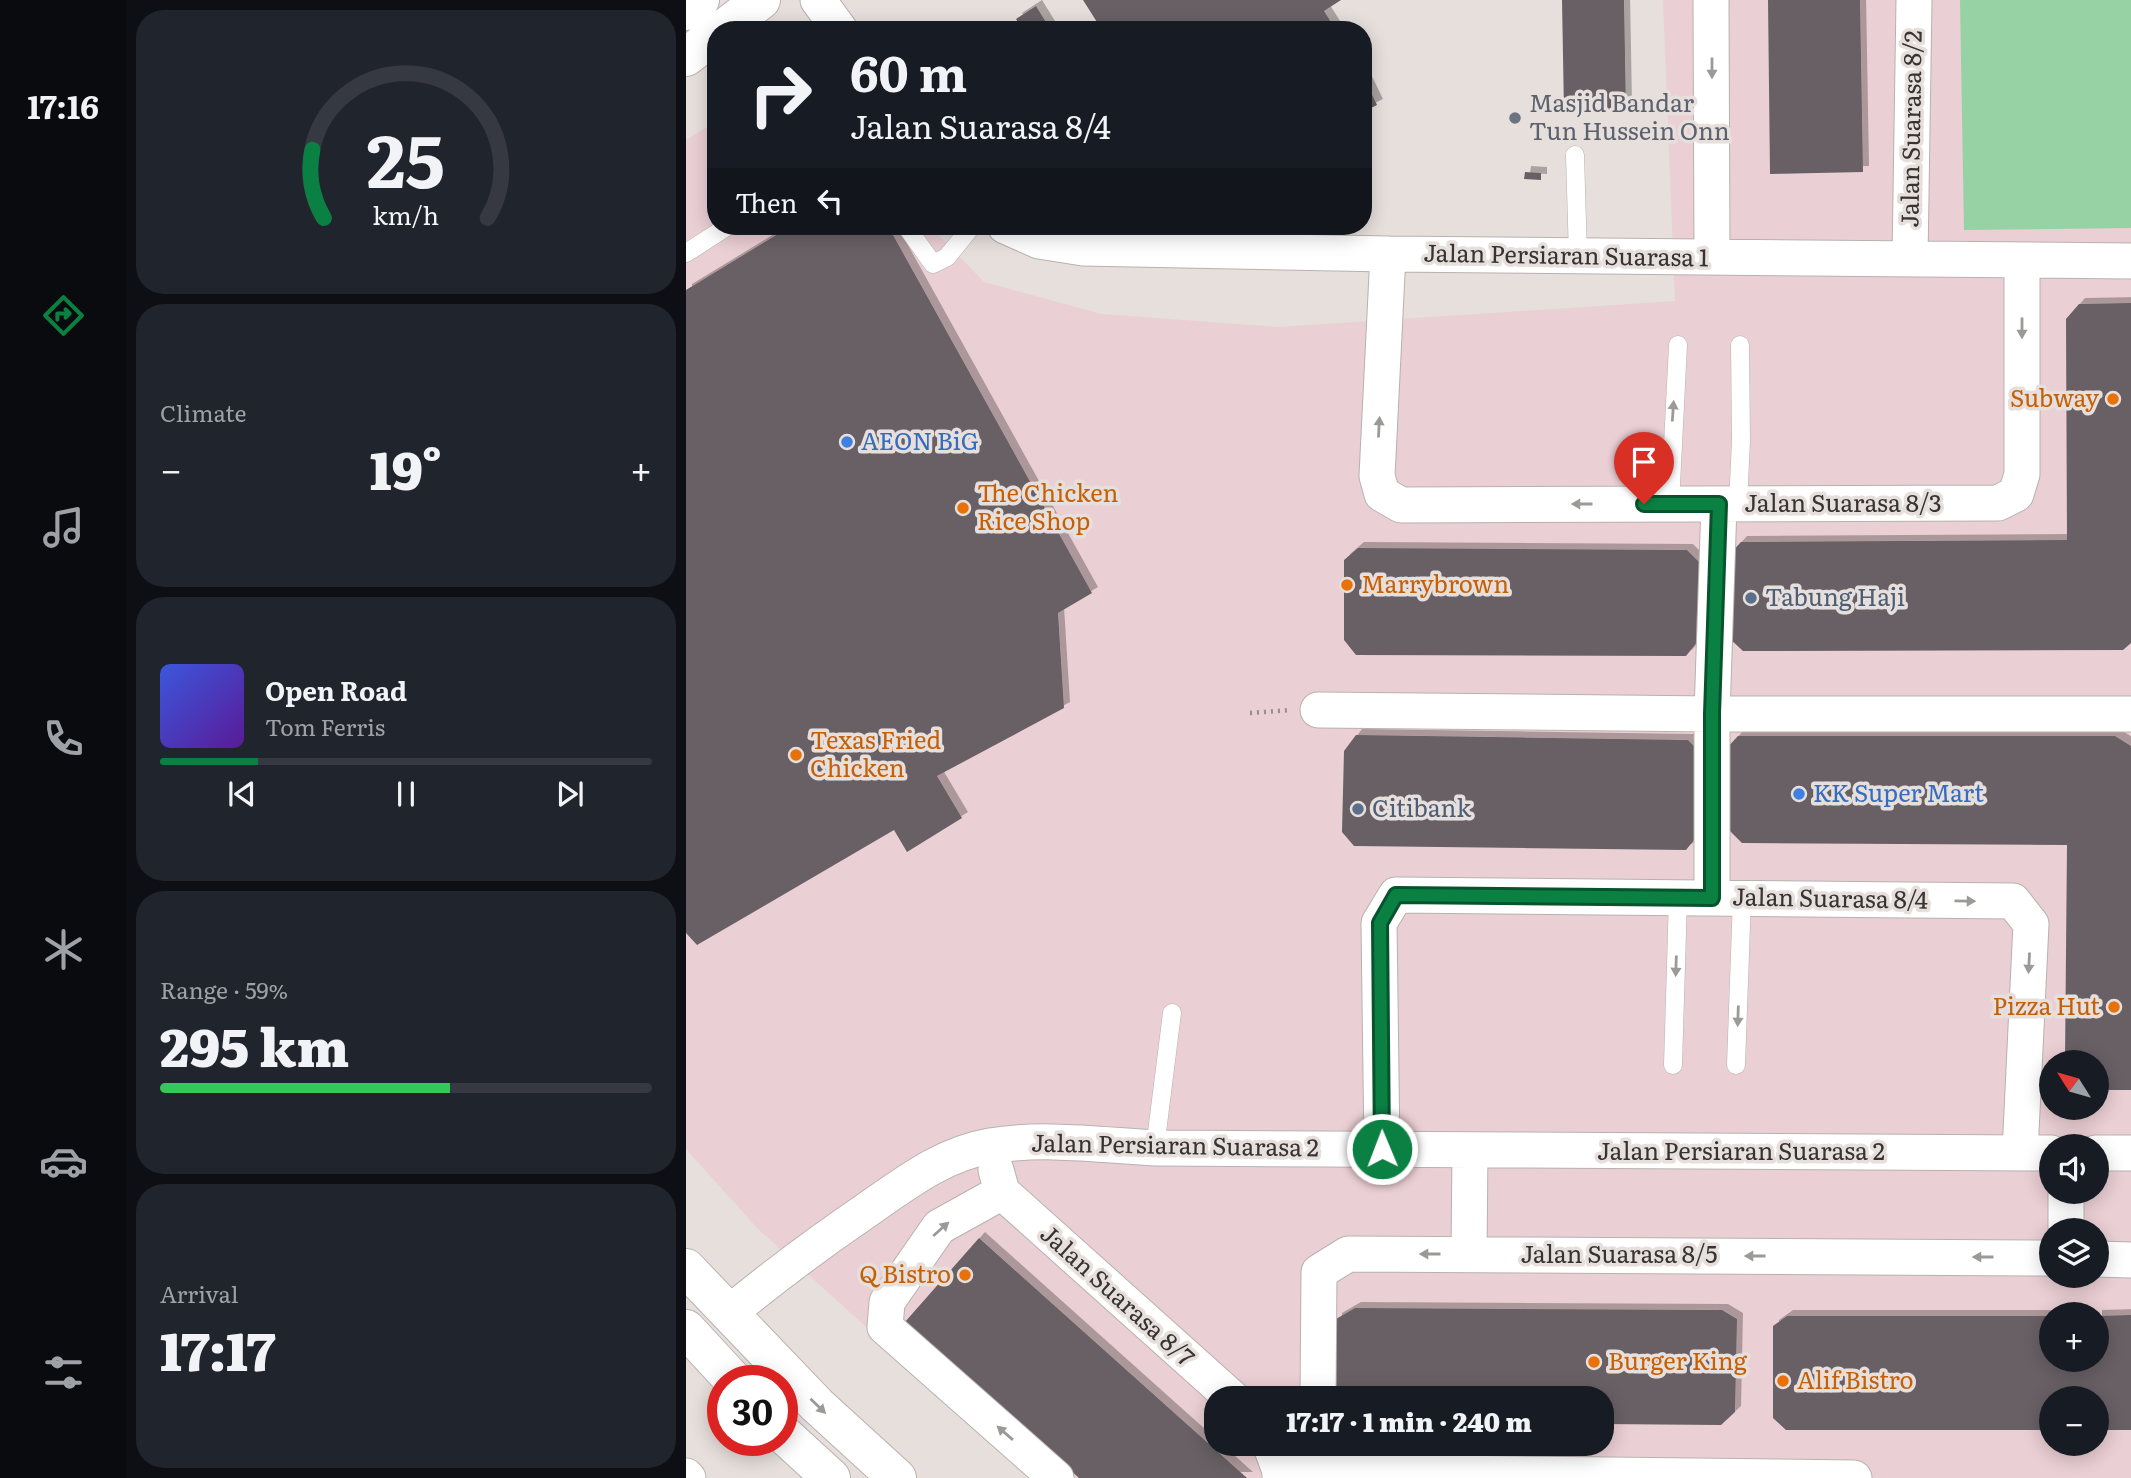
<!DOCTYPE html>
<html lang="en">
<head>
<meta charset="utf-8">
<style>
	:root { --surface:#171b24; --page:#20242c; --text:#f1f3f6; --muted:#9ea1a6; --line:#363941; --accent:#0b8043 }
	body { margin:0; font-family:Literata,serif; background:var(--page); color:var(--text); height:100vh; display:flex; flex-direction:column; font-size:26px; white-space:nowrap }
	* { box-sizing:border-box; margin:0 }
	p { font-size:23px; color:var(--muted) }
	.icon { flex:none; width:38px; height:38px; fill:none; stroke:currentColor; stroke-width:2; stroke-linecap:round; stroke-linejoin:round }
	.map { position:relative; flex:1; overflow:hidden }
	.side { display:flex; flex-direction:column; gap:10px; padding:10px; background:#0d0f14; width:560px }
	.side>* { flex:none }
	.hud { position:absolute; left:21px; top:21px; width:665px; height:214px; border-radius:28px; box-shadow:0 4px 18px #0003; background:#171b24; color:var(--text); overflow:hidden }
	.needle { width:46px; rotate:307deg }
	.fabs { position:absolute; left:1353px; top:1050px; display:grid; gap:14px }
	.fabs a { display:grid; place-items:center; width:70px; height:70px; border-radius:50%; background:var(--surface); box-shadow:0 4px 18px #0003; font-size:35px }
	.speed { position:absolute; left:21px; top:1365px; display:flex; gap:14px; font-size:35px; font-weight:700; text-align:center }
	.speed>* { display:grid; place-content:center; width:91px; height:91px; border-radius:50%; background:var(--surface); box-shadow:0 4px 18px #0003; line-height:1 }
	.speed .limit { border:10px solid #d22; background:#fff; color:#111 }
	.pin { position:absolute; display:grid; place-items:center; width:60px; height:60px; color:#fff; margin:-72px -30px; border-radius:50% 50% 50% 0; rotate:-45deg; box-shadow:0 0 7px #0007 }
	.pin .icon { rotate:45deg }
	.me { position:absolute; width:77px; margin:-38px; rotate:359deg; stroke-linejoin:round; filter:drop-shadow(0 0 5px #0008) }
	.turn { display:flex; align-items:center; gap:24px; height:147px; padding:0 28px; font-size:32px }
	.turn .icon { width:91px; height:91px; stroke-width:2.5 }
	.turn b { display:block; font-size:49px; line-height:60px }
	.then { display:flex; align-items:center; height:66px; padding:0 28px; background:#0003; gap:14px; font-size:26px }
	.big { font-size:52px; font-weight:800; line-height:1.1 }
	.side .card { flex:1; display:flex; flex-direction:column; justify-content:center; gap:10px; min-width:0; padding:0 24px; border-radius:28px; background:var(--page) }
	.side .dial { align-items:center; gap:0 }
	.dial svg { height:182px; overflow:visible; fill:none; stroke:var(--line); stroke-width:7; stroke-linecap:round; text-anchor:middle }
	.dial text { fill:var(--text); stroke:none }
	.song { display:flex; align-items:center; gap:21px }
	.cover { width:84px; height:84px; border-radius:10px; background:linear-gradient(135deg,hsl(230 70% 55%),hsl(270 70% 35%)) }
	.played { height:7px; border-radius:4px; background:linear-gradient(90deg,var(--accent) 20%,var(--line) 20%) }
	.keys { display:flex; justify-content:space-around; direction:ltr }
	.heat { display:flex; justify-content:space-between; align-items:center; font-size:38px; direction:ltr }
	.charge { height:10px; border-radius:5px; background:linear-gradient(90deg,#34c759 59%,var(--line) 0) }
	.trip { position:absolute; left:518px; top:1386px; width:410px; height:70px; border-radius:28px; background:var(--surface); box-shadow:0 4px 18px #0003; font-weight:800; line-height:70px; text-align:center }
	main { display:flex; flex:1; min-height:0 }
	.tab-bar { display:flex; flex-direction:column; width:126px; justify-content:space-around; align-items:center; background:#090b0e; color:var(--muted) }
	.tab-bar .icon { width:49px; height:49px }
	.tab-bar .active { color:var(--accent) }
	.tab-bar b { font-size:32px; color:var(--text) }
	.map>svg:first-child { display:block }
	.commercial { fill:#eacfd4; fill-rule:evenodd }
	.green { fill:#96d2a3 }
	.building { fill:#676165; filter:url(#shadow) }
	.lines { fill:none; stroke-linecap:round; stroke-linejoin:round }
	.lane-casing { stroke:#b8b2af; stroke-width:19 }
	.street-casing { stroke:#b8b2af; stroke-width:37 }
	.secondary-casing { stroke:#b8b2af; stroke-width:40 }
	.path { stroke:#948f8d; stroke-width:4.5; stroke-dasharray:2 5; stroke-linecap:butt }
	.lane { stroke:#fff; stroke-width:18 }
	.street { stroke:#fff; stroke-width:35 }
	.secondary { stroke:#fff; stroke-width:38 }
	.oneway { fill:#9a9a98 }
	.route-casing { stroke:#07532c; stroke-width:18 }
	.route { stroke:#0b8043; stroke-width:12 }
	.worship-dot { fill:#6b7280; stroke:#e6dfdc; stroke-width:2.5 }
	.food-dot { fill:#e8710a; stroke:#e6dfdc; stroke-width:2.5 }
	.shop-dot { fill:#3f7fe0; stroke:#e6dfdc; stroke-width:2.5 }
	.service-dot { fill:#5c6f8a; stroke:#e6dfdc; stroke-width:2.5 }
	.labels { text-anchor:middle; stroke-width:7; stroke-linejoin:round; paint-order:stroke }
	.worship-label { font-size:24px; fill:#5b616d; stroke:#e6dfdc; text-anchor:start }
	.street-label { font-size:24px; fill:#363432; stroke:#e6dfdc }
	.food-label { font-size:24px; fill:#c56008; stroke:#e6dfdc; text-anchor:start }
	.shop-label { font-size:24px; fill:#366cbe; stroke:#e6dfdc; text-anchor:start }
	.service-label { font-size:24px; fill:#4e5e75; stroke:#e6dfdc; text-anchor:start }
</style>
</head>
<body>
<main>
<nav class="tab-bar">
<b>17:16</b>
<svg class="icon active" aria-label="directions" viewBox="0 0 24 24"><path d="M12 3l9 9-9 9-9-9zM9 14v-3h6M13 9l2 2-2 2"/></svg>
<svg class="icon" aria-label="music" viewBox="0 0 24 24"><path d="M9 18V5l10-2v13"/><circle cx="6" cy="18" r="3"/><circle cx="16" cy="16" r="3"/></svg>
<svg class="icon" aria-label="phone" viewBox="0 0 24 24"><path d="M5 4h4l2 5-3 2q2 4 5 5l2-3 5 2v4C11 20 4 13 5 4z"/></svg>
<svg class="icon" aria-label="climate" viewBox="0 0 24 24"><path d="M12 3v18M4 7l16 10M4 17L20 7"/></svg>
<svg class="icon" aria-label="car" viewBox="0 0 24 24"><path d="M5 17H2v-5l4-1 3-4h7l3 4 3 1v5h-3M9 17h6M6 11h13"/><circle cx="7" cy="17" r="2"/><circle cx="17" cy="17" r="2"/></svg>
<svg class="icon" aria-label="filters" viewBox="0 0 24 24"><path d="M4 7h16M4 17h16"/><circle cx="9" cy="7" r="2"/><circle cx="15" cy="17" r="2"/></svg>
</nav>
<section class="side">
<div class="card dial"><svg viewBox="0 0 100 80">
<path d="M14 69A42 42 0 1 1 86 69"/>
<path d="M14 69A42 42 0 0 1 9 39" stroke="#0b8043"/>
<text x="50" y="56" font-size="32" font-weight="700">25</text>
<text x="50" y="72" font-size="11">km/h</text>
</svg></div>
<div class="card"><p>Climate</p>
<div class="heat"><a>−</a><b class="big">19°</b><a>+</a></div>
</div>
<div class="card">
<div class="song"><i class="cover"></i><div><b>Open Road</b><p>Tom Ferris</p></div></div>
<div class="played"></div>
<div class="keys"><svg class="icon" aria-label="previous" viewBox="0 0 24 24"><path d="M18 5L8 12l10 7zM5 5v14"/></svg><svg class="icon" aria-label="pause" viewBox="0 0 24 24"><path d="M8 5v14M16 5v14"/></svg><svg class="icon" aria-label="next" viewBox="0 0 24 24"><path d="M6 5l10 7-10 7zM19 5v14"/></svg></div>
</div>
<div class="card"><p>Range · 59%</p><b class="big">295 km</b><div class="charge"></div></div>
<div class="card"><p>Arrival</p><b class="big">17:17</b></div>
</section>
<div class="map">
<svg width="1445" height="1478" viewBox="0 0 1445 1478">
	<defs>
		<filter id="shadow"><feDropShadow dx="6" dy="-6" stdDeviation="0" flood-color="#0004"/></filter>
	</defs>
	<rect width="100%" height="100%" fill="#e6dfdc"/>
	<path class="commercial" d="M977,0H1281L1445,222V1478H347L72,1229L0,1149V140L30,121V226H244L298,282L415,314L592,327L989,301ZM1365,1062H1410V1108H1365ZM1365,1146H1410V1192H1365ZM1365,1230H1410V1276H1365ZM1365,1314H1410V1360H1365ZM530,1398H915V1444H530ZM1365,1398H1410V1444H1365Z"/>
	<path class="green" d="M1274,0H1445V228L1278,230Z"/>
	<path class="building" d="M397,0H655L638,11L650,30H608L606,27L602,30H416Z
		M876,0H938L940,111L878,112Z
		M1082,0H1174L1177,172L1084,174Z
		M350,6L363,27L358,30H337L330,19Z
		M677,76L691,105L677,112Z
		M839,172L855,173V180L838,179Z
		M105,226H202L406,593L372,613L378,708L251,776L276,818L221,852L208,830L11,945L0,933V290Z
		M1445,303V643L1437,650L1057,651L1043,638V555L1055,542L1381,540L1380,319L1393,304Z
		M672,548L1001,550L1013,562L1012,641L1000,656L670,655L658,640V560Z
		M670,735L1002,740L1014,752L1012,835L1000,850L668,846L656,832L658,751Z
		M1052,736H1429L1445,746V1090H1410V1062H1379L1381,845L1056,843L1041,828L1040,749Z
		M293,1238L561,1478H393L219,1322Z
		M669,1308L1036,1310L1051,1319L1049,1412L1035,1425L915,1424V1398H649L650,1319Z
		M1445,1315V1430H1410V1398H1365V1430H1100L1087,1418V1326L1101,1316H1365V1360H1410V1316Z"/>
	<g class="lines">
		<defs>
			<path id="lane" d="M889,155L892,256
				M220,226L247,264L261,257L286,226
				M525,250L526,226
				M0,253L42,226
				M984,504L992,345
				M1052,504L1055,441L1054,345
				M987,1065L992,898
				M1050,1065L1056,898
				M469,1148L486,1013"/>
			<path id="street" d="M132,0L154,30
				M1025,0L1026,257
				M319,226L353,241L397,248L702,254L1445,261
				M702,254L691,476L696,494L715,505L1312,503L1330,494L1336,474V260
				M1224,259L1228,0
				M632,710L1026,714H1445
				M1026,898V714L1033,504
				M696,1149L693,923L710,895L1327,901L1345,924L1334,1153
				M1410,1153H1445
				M310,1170L316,1192L546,1398
				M316,1192L253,1227L201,1302L199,1327L370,1478
				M1380,1192V1230
				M783,1254L784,1150
				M1410,1259L1445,1260
				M42,1314C86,1278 131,1244 178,1212C217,1185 256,1154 304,1146C357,1137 415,1145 469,1148L1365,1153
				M632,1398L633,1272L662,1254L1365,1258
				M584,1444L594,1471V1478
				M594,1471L1168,1478
				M0,1476L2,1478"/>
			<path id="secondary" d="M0,11L14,0
				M36,30L75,0
				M0,57L30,34
				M0,1268L131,1405L211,1478
				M0,1329L48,1381
				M96,1433L145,1478"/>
		</defs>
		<use href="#lane" class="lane-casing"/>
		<use href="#street" class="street-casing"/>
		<use href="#secondary" class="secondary-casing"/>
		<path class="path" d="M564,713L604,710"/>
		<use href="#lane" class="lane"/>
		<use href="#street" class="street"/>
		<use href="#secondary" class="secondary"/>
	</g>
	<defs><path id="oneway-solid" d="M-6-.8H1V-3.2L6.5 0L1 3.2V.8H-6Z" transform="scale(1.75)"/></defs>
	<g class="oneway">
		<use href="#oneway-solid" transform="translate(1026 68) rotate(90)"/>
		<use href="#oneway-solid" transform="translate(1336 328) rotate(90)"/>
		<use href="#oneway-solid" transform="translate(987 411) rotate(-86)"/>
		<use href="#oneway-solid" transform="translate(693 427) rotate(-87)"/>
		<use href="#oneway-solid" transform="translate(896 504) rotate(180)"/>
		<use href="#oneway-solid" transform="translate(1279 901) rotate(1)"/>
		<use href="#oneway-solid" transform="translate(1343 963) rotate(93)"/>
		<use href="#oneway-solid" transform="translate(990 966) rotate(92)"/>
		<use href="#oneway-solid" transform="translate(1052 1016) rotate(92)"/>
		<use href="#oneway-solid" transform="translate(255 1229) rotate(-42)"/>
		<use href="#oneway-solid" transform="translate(744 1254) rotate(-180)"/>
		<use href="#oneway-solid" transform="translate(1069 1256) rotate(-180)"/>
		<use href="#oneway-solid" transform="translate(1297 1257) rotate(-180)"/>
		<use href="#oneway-solid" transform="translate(132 1406) rotate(44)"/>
		<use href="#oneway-solid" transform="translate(319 1433) rotate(-139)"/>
	</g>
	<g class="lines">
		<defs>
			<path id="route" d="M696,1149L694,923L710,895L1026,898V714L1033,504H958"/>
		</defs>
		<use href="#route" class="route-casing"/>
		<use href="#route" class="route"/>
	</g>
	<circle class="worship-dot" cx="829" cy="118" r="7"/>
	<g class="food-dot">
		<circle cx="1427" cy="399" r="7"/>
		<circle cx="277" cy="508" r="7"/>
		<circle cx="661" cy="585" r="7"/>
		<circle cx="110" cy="755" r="7"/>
		<circle cx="1428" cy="1007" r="7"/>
		<circle cx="279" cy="1275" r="7"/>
		<circle cx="908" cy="1362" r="7"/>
		<circle cx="1097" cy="1381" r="7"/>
	</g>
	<g class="shop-dot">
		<circle cx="161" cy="442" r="7"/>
		<circle cx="1113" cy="794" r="7"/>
	</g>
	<g class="service-dot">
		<circle cx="1065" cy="598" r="7"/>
		<circle cx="672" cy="809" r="7"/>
	</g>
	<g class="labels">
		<g class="worship-label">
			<text x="843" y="112">Masjid Bandar<tspan x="843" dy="28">Tun Hussein Onn</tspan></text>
		</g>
		<g class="street-label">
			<text transform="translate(1226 129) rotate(-89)" y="8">Jalan Suarasa 8/2</text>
			<text transform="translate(880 256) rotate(1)" y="8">Jalan Persiaran Suarasa 1</text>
			<text x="1157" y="512">Jalan Suarasa 8/3</text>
			<text transform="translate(1144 899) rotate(1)" y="8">Jalan Suarasa 8/4</text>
			<text transform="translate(489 1146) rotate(1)" y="8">Jalan Persiaran Suarasa 2</text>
			<text x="1055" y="1160">Jalan Persiaran Suarasa 2</text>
			<text x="933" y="1263">Jalan Suarasa 8/5</text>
			<text transform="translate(431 1296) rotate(42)" y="8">Jalan Suarasa 8/7</text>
		</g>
		<g class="food-label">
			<text x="1413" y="407" text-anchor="end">Subway</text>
			<text x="291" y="502">The Chicken<tspan x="291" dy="28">Rice Shop</tspan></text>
			<text x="675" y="593">Marrybrown</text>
			<text x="124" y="749">Texas Fried<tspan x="124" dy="28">Chicken</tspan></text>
			<text x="1414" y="1015" text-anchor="end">Pizza Hut</text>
			<text x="265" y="1283" text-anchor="end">Q Bistro</text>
			<text x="922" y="1370">Burger King</text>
			<text x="1111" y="1389">Alif Bistro</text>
		</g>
		<g class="shop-label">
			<text x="175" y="450">AEON BiG</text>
			<text x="1127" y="802">KK Super Mart</text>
		</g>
		<g class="service-label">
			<text x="1079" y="606">Tabung Haji</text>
			<text x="686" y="817">Citibank</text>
		</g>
	</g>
</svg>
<div class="fabs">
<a><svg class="needle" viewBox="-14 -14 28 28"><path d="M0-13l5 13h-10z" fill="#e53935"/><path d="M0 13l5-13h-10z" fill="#9ea1a6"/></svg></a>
<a><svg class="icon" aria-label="sound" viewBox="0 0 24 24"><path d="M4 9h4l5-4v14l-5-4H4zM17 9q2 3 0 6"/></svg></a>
<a><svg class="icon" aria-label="layers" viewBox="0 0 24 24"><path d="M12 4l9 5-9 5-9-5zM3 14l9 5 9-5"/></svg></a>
<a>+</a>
<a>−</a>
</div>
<div class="speed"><div class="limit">30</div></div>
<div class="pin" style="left:958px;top:504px;background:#d93025"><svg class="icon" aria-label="arrive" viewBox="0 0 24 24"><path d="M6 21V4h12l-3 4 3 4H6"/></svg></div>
<svg class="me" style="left:696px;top:1149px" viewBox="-20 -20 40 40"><circle r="17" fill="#0b8043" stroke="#fff" stroke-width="3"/><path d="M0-11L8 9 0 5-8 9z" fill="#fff"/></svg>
<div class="trip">17:17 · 1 min · 240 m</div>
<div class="hud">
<div class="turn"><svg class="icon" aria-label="right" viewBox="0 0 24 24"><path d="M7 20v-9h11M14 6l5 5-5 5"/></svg><div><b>60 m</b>Jalan Suarasa 8/4</div></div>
<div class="then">Then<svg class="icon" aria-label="left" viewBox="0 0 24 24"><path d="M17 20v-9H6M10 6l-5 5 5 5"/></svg></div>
</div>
</div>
</main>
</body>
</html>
